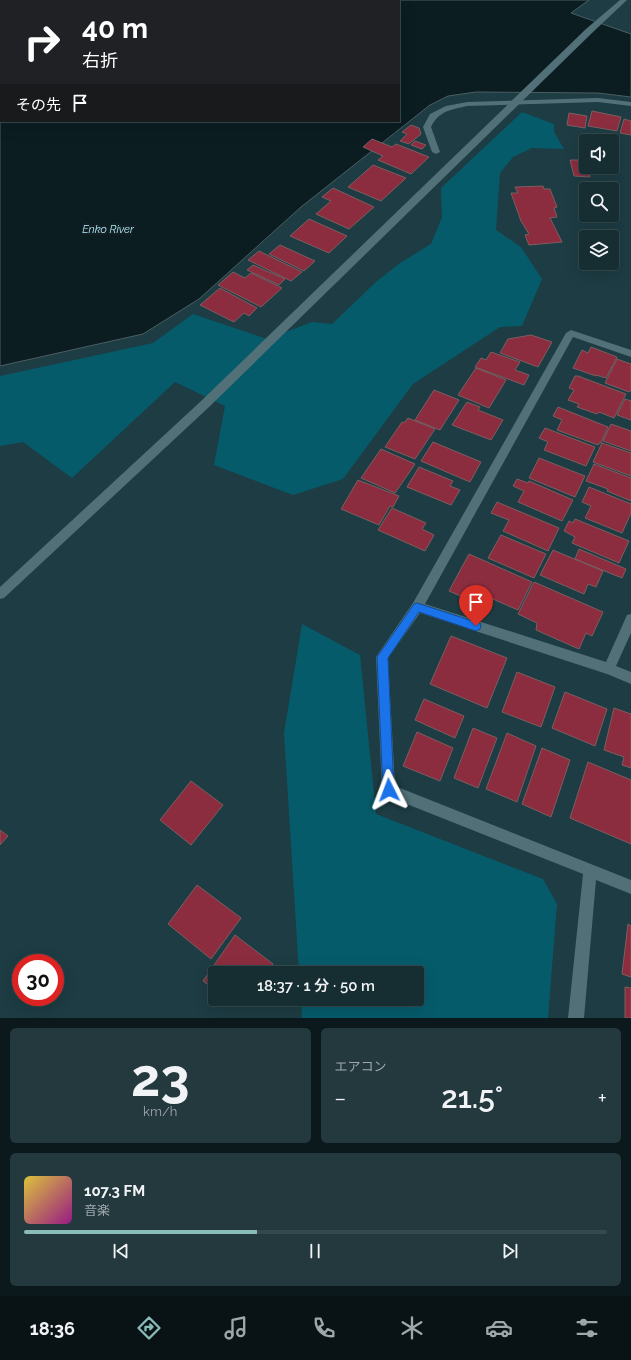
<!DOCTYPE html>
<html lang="ja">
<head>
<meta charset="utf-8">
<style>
	:root { --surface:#162d32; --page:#23393e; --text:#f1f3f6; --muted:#9ea8ac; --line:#35494d; --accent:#8bbbb9 }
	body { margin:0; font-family:Raleway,"Noto Sans JP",sans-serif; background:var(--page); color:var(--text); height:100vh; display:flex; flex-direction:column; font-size:15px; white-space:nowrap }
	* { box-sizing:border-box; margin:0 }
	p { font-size:13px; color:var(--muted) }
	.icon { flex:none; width:22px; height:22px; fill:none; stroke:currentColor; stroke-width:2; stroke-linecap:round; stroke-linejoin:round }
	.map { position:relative; height:1018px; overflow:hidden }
	.sheet { display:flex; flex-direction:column; gap:10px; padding:10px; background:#0c191c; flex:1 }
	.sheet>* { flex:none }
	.hud { position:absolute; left:0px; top:0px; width:400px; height:122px; box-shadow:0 4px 16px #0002,0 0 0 1px var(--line); background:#202124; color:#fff; overflow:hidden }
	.buttons { position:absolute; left:579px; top:134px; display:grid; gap:8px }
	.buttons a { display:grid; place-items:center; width:40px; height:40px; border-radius:4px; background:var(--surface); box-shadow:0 4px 16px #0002,0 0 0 1px var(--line); font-size:20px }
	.speed { position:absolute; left:12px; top:954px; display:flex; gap:8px; font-size:20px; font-weight:700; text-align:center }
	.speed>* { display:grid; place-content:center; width:52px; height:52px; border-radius:50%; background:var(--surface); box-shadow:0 4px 16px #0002,0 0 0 1px var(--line); line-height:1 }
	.speed .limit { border:6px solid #d22; background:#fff; color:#111 }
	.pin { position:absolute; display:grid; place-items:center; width:34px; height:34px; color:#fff; margin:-41px -17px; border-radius:50% 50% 50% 0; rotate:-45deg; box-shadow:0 0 4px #0007 }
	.pin .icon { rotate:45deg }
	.me { position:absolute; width:44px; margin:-22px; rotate:357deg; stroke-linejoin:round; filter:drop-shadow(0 0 3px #0008) }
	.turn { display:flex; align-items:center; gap:14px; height:84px; padding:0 16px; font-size:18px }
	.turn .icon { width:52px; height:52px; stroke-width:2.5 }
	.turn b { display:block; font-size:28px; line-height:34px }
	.then { display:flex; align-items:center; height:38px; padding:0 16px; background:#0003; gap:8px; font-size:15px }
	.big { font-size:30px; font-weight:600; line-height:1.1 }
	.sheet .card { flex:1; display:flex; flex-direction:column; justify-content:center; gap:6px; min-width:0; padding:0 14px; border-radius:6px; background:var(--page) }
	.sheet .dial { align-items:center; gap:0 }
	.dial b { font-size:52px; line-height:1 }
	.song { display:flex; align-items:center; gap:12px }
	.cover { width:48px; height:48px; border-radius:6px; background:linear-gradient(135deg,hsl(50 70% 55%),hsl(310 70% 35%)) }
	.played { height:4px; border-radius:2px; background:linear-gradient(90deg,var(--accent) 40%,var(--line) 40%) }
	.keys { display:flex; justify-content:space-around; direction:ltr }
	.heat { display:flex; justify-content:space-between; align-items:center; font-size:22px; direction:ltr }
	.sheet .tiles { flex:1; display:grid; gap:10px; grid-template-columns:1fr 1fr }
	.card:last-child { grid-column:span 2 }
	.trip { position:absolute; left:208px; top:966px; width:216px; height:40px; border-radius:4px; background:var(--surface); box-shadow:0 4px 16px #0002,0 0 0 1px var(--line); font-weight:600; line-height:40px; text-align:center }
	.menu { display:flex; height:64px; justify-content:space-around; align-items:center; background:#091214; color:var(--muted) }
	.menu .icon { width:28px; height:28px }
	.menu .selected { color:var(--accent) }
	.menu b { font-size:18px; color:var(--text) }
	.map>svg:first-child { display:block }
	.green { fill:#065b6b }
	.water { fill:#0b1d21; stroke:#4c5e62; fill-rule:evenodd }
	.building { fill:#8b2d3f; stroke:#7c5e61 }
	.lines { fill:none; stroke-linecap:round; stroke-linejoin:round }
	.service { fill:#517078; fill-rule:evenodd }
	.minor { fill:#517078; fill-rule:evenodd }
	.route { fill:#1a73e8; stroke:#114b97 }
	.labels { text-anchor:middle; stroke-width:4; stroke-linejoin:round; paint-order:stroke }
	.far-water-label { font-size:11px; font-style:italic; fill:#b0ebfa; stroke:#132024 }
</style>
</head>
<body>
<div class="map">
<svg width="631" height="1018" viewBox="0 0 631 1018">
	<rect width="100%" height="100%" fill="#1d3c43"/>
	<path class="green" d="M522,112L554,124V132L564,149L532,148L513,157L500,173L496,230L521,247L542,279L522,326L500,327L413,384L343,479L293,495L214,465L225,406L175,382L72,478L23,442L0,446V376L153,343L193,314L267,339L312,322L332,324L376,282L400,263L431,244L442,217L441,188Z
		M302,624L360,655L376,814L543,879L557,904L548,1018H302L301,999H417V973H299L284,733Z"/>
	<path class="water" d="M0,0H589L571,13L631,34V97L598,93L476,92L448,96L430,105L301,207L199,299L143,334L0,366ZM1,1H399V121H1Z"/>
	<path class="building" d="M592,111L621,117L617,131L588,126Z
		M569,113L587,116L585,128L567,125Z
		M624,119L631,121V135L620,133Z
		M411,125L419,128L421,134L409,144L400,141L407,134L402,132Z
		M372,139L392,147L396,144L429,157L411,174L378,160L383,156L363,147Z
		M415,141L426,145L422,149L411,145Z
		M570,160H582L583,165L588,167L590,177L574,176Z
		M373,165L406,178L381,201L348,187Z
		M543,186L544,189H550L557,207L554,208L557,217L550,218L562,242L529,245L525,235L529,234L521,221L511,193H518L515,187Z
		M333,188L374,207L349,229L316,214L331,201L322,197Z
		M309,219L347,236L329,253L290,236Z
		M280,245L315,261L304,271L269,254Z
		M259,251L302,272L291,281L248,260Z
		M253,265L285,279L279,285L247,270Z
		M233,272L245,278L251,273L282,288L261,307L218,285Z
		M220,288L257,308L249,316L244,313L234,322L200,305Z
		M531,335L552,342L538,367L500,353L508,339Z
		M591,347L617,357L606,378L596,375V376L573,368L582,350L588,353Z
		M491,352L520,362L515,370L529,375L524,385L475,367L481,358L486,360Z
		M617,359L631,364V390L629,392L605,383Z
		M476,368L506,380L489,408L458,395Z
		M575,376H578L626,394L614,418L599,412L597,414L577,407L579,404L568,400L574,390L569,388Z
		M434,390L459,400L440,430L415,420Z
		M625,399L631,401V420L617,415Z
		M467,402L480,407L478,410L503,420L491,440L452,425Z
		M558,407L608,427L601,443H599L598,445L557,430L562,420L553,416Z
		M408,418L435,429L415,459L385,447L402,422L404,423Z
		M611,424L631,431V451L603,441Z
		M545,428L595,447L586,466L544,450L548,442L539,438Z
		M433,442L481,462L470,482L421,461Z
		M602,443L631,453V476L593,462Z
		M381,449L415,464L395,493L361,478Z
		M539,458L585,476L575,497L529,478Z
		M594,464L631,478V501L607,491L608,489L586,481Z
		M419,467L453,481L450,486L460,490L451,505L407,487Z
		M517,479L528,483L529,481L573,500L562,521L518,502L524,491L513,486Z
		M358,480L399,496L393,507L390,506L379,525L341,509Z
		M589,487L631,504V513L622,533L585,518L591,506L582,502Z
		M497,502L559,528L548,551L503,531L509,520L491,513Z
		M392,508L426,523L422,529L434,535L425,551L378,530Z
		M575,519L629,541L619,563L572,543L575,537L564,531L569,521L573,523Z
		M501,535L546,554L534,578L488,558Z
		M579,549L626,569L622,578L575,559Z
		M553,550L603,571L596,587L588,584L584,594L540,575Z
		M469,554L532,582L518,610L486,596L481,605L449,591Z
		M534,582L603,612L592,636L586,633L579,649L536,630L537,623L518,614Z
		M451,636L507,658L487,708L430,684Z
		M517,672L555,687L541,727L502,712Z
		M565,692L607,709L595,746L552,728Z
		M424,699L464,716L455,738L415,720Z
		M614,708L631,714V768L622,765L624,757L604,750Z
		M473,728L497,738L478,788L454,778Z
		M417,732L453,748L440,781L403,766Z
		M507,733L536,746L517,802L486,789Z
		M542,748L570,760L551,817L522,804Z
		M588,762L631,780V844L570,818Z
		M191,781L223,805L191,845L160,820Z
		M0,830L8,836L0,845Z
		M197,885L241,918L211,959L168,924Z
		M628,924L631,926V977L622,974Z
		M235,935L273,964L266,973H215V990L203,981Z
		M625,987L631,988V1018H625Z"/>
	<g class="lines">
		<path class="service" d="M620,0H627L592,33L208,408L4,598L0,599V587L200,402L586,29Z"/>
		<path class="minor" d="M598,98L631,102V106L598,102L467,106C450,110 439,111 431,127L440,152L436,154L432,152L423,127L430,114L446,106L467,102Z
			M571,330L631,350V357L573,337L425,604L606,662L627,615L631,614V633L616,666L631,672V684L607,674L420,613L388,658L395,786L631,880V894L596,880L584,1018H568L583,874L384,795L382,790L376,657L413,603L566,333Z"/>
	</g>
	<path class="route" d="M417,603L476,622L480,623L481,626L480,629L476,631L419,612L388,658L394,790L393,794L389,795L385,794L383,790L377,657L414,604Z"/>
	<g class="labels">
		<g class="far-water-label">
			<text x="108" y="233">Enko River</text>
		</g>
	</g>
</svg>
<div class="buttons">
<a><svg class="icon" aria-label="sound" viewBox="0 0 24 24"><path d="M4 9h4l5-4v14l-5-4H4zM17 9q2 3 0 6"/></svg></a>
<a><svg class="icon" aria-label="search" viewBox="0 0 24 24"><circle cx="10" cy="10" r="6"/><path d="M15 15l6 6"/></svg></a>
<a><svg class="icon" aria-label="layers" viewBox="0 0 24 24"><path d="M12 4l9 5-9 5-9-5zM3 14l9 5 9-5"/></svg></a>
</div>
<div class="speed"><div class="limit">30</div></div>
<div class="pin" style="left:476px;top:626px;background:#d93025"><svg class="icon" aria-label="arrive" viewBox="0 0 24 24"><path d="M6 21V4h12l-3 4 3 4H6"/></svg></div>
<svg class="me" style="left:389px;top:790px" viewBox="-20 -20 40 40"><path d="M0-17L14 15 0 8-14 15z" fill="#1a73e8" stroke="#fff" stroke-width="4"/></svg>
<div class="trip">18:37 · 1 分 · 50 m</div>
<div class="hud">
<div class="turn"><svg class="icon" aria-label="right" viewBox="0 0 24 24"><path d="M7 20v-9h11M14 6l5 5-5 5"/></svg><div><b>40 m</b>右折</div></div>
<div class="then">その先<svg class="icon" aria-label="arrive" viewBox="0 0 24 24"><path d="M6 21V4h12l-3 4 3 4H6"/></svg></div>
</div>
</div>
<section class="sheet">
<div class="tiles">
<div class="card dial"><b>23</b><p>km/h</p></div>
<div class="card"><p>エアコン</p>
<div class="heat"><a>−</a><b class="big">21.5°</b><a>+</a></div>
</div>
<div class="card">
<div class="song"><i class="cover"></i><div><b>107.3 FM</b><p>音楽</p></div></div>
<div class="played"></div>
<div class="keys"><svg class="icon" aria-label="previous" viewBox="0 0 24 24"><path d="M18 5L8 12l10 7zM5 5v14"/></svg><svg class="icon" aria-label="pause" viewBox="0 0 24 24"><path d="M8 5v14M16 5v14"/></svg><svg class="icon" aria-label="next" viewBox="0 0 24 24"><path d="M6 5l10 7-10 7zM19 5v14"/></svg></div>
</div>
</div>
</section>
<nav class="menu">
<b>18:36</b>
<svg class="icon selected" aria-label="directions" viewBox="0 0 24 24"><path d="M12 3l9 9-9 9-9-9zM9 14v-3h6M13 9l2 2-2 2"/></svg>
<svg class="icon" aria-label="music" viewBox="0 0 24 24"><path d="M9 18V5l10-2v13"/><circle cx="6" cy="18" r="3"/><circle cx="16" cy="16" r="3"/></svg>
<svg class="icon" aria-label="phone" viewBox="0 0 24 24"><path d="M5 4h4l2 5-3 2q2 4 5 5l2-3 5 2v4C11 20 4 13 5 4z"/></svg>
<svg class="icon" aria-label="climate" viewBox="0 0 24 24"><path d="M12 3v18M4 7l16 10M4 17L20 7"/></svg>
<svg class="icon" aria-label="car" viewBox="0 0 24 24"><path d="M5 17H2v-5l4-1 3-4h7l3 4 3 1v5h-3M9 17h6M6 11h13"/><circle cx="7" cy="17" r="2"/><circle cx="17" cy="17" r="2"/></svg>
<svg class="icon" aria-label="filters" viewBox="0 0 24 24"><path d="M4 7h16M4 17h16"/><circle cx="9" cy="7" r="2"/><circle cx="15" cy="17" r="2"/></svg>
</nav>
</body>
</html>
